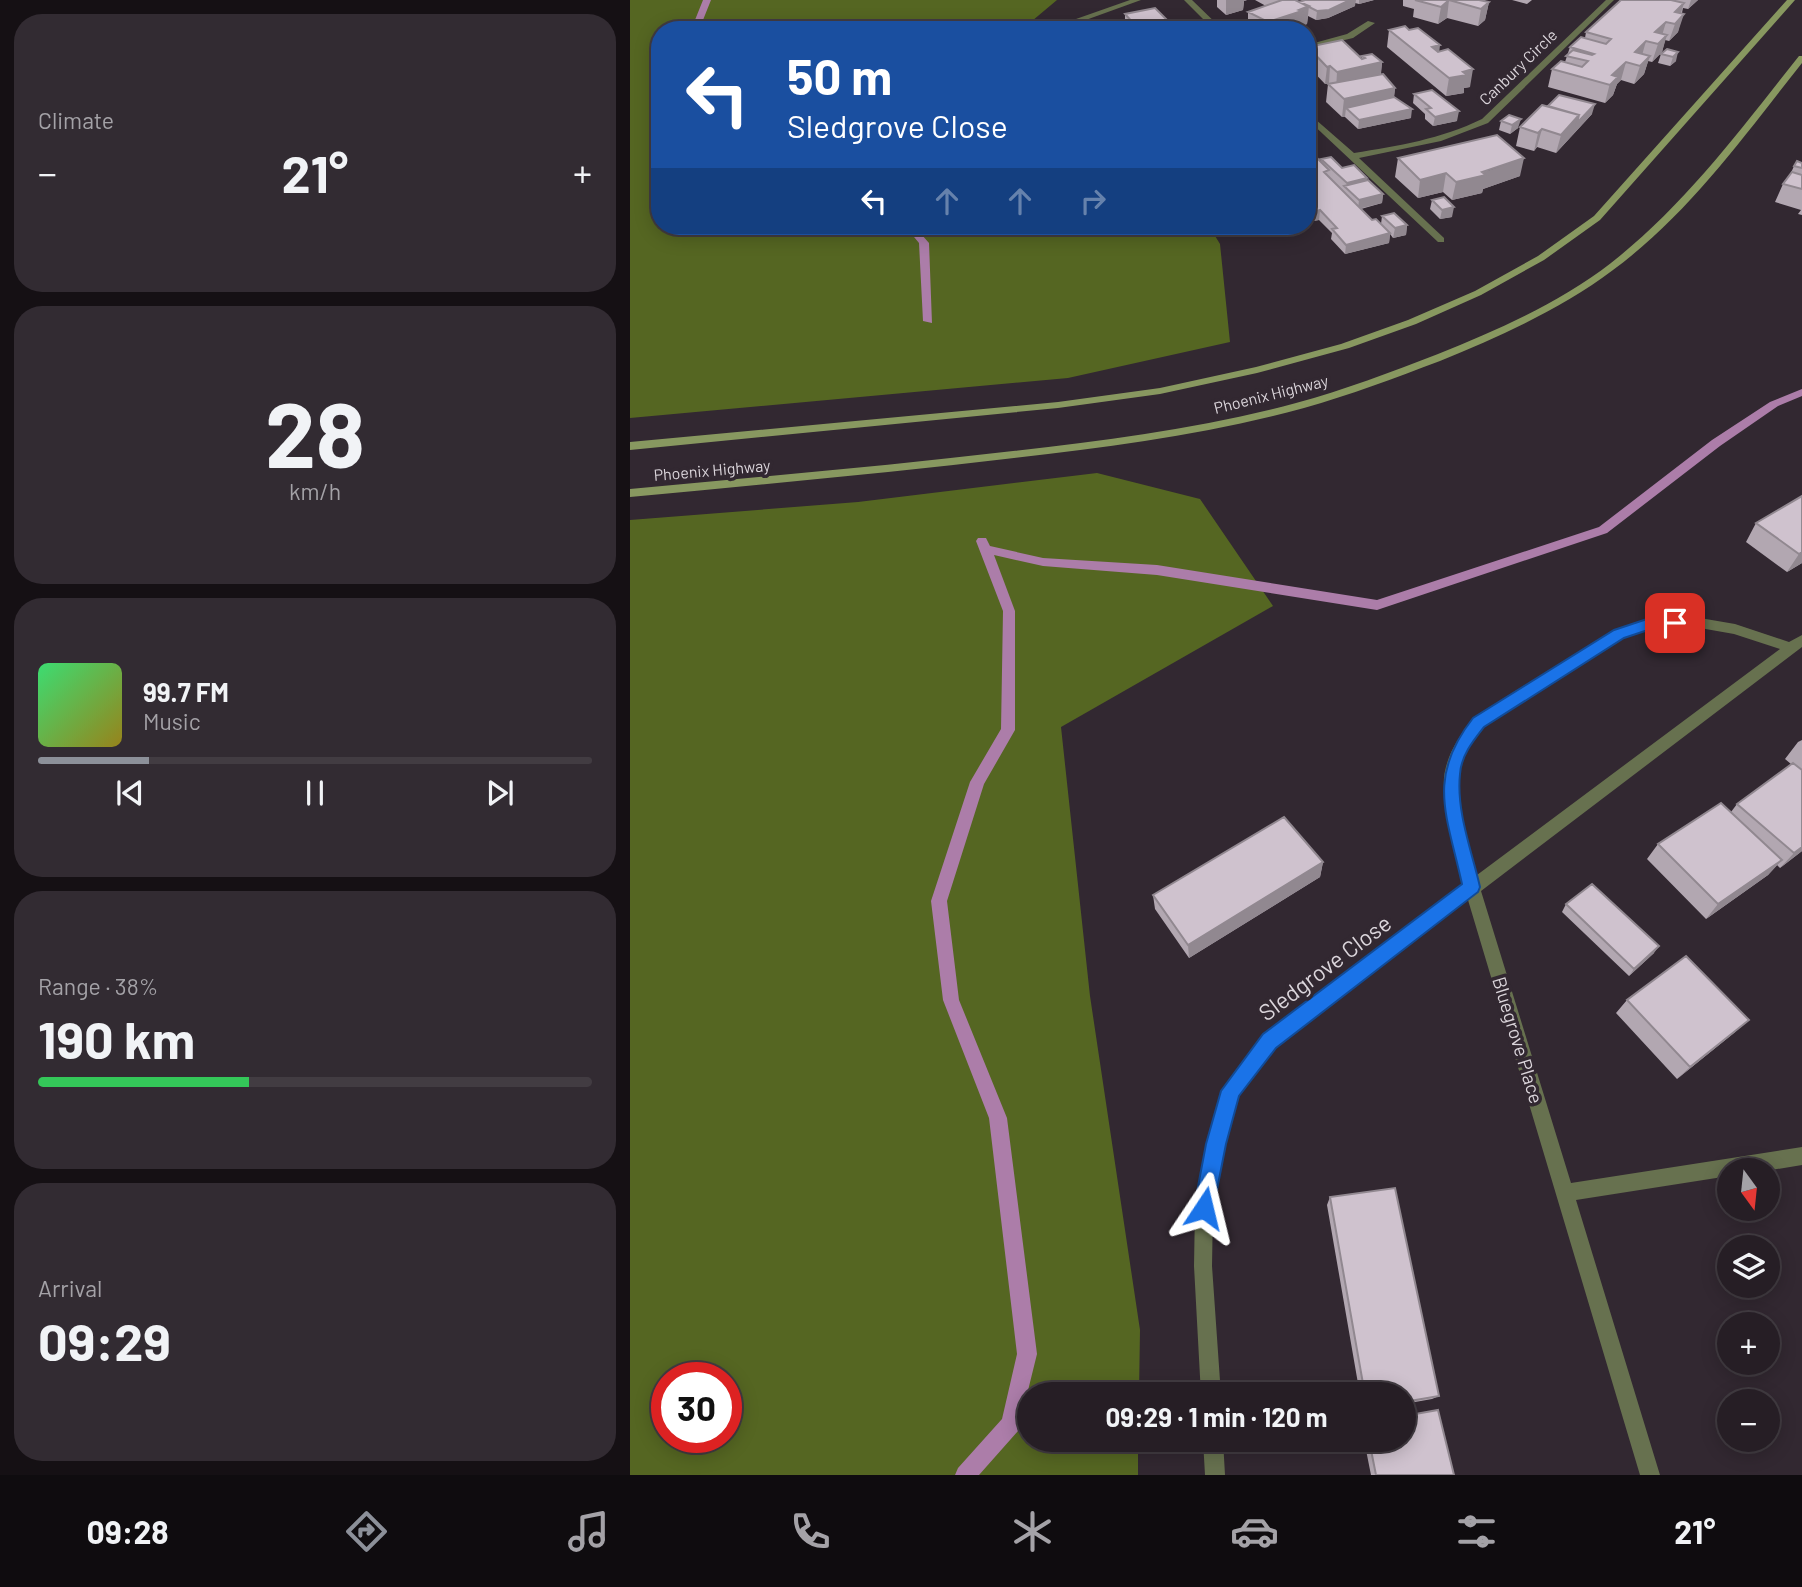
<!DOCTYPE html>
<html lang="en">
<head>
<meta charset="utf-8">
<style>
	:root { --surface:#261e25; --page:#322b32; --text:#f1f3f6; --muted:#a4a2a7; --line:#423c42; --accent:#8c9099 }
	body { margin:0; font-family:Barlow,sans-serif; background:var(--page); color:var(--text); height:100vh; display:flex; flex-direction:column; font-size:26px; white-space:nowrap }
	* { box-sizing:border-box; margin:0 }
	p { font-size:23px; color:var(--muted) }
	.icon { flex:none; width:38px; height:38px; fill:none; stroke:currentColor; stroke-width:2; stroke-linecap:round; stroke-linejoin:round }
	.map { position:relative; flex:1; overflow:hidden }
	.panel { display:flex; flex-direction:column; gap:14px; padding:14px; background:#151014; width:630px }
	.panel>* { flex:none }
	.banner { position:absolute; left:21px; top:21px; width:665px; height:214px; border-radius:28px; box-shadow:0 4px 18px #0003,0 0 0 2px var(--line); background:#1a4fa0; color:#fff; overflow:hidden }
	.needle { width:46px; rotate:165deg }
	.controls { position:absolute; left:1087px; top:1158px; display:grid; gap:14px }
	.controls a { display:grid; place-items:center; width:63px; height:63px; border-radius:50%; background:var(--surface); box-shadow:0 4px 18px #0003,0 0 0 2px var(--line); font-size:35px }
	.speed { position:absolute; left:21px; top:1362px; display:flex; gap:14px; font-size:35px; font-weight:700; text-align:center }
	.speed>* { display:grid; place-content:center; width:91px; height:91px; border-radius:50%; background:var(--surface); box-shadow:0 4px 18px #0003,0 0 0 2px var(--line); line-height:1 }
	.speed .limit { border:10px solid #d22; background:#fff; color:#111 }
	.pin { position:absolute; display:grid; place-items:center; width:60px; height:60px; color:#fff; margin:-30px; border-radius:14px; box-shadow:0 4px 10px #0006 }
	.me { position:absolute; width:77px; margin:-38px; rotate:10deg; stroke-linejoin:round; filter:drop-shadow(0 0 5px #0008) }
	.turn { display:flex; align-items:center; gap:24px; height:147px; padding:0 21px; font-size:32px }
	.turn .icon { width:91px; height:91px; stroke-width:2.5 }
	.turn b { display:block; font-size:49px; line-height:60px }
	.lanes { display:flex; align-items:center; height:66px; padding:0 21px; background:#0003; justify-content:center; gap:35px; direction:ltr }
	.lanes .off { opacity:.35 }
	.big { font-size:52px; font-weight:700; line-height:1.1 }
	.panel .tile { flex:1; display:flex; flex-direction:column; justify-content:center; gap:10px; min-width:0; padding:0 24px; border-radius:28px; background:var(--page) }
	.panel .dial { align-items:center; gap:0 }
	.dial b { font-size:91px; line-height:1 }
	.song { display:flex; align-items:center; gap:21px }
	.cover { width:84px; height:84px; border-radius:10px; background:linear-gradient(135deg,hsl(140 70% 55%),hsl(50 70% 35%)) }
	.played { height:7px; border-radius:4px; background:linear-gradient(90deg,var(--accent) 20%,var(--line) 20%) }
	.keys { display:flex; justify-content:space-around; direction:ltr }
	.heat { display:flex; justify-content:space-between; align-items:center; font-size:38px; direction:ltr }
	.charge { height:10px; border-radius:5px; background:linear-gradient(90deg,#34c759 38%,var(--line) 0) }
	.trip { position:absolute; left:387px; top:1382px; width:399px; height:70px; border-radius:35px; background:var(--surface); box-shadow:0 4px 18px #0003,0 0 0 2px var(--line); font-weight:700; line-height:70px; text-align:center }
	.tabs { display:flex; height:112px; justify-content:space-around; align-items:center; background:#0f0c0f; color:var(--muted) }
	.tabs .icon { width:49px; height:49px }
	.tabs .selected { color:var(--accent) }
	.tabs b { font-size:32px; color:var(--text) }
	main { display:flex; flex:1; min-height:0 }
	.map>svg:first-child { display:block }
	.forest { fill:#562; fill-rule:evenodd }
	.lines { fill:none; stroke-linecap:round; stroke-linejoin:round }
	.stream { fill:#ac7da9; fill-rule:evenodd }
	.service { fill:#67714f; fill-rule:evenodd }
	.minor { fill:#67714f; fill-rule:evenodd }
	.secondary { fill:#889860; fill-rule:evenodd }
	.wall { fill:#b2a7b1 }
	.shaded-wall { fill:#918890 }
	.building { fill:#cfc2ce; stroke:#918890; stroke-width:2 }
	.route { fill:#1a73e8; stroke:#114b97; stroke-width:2 }
	.labels { text-anchor:middle; stroke-width:7; stroke-linejoin:round; paint-order:stroke }
	.far-street-label { font-size:16px; fill:#dbd5db; stroke:#322831 }
	.street-label { font-size:19px; fill:#dbd5db; stroke:#322831 }
	.near-street-label { font-size:23px; fill:#dbd5db; stroke:#322831 }
</style>
</head>
<body>
<main>
<section class="panel">
<div class="tile"><p>Climate</p>
<div class="heat"><a>−</a><b class="big">21°</b><a>+</a></div>
</div>
<div class="tile dial"><b>28</b><p>km/h</p></div>
<div class="tile">
<div class="song"><i class="cover"></i><div><b>99.7 FM</b><p>Music</p></div></div>
<div class="played"></div>
<div class="keys"><svg class="icon" aria-label="previous" viewBox="0 0 24 24"><path d="M18 5L8 12l10 7zM5 5v14"/></svg><svg class="icon" aria-label="pause" viewBox="0 0 24 24"><path d="M8 5v14M16 5v14"/></svg><svg class="icon" aria-label="next" viewBox="0 0 24 24"><path d="M6 5l10 7-10 7zM19 5v14"/></svg></div>
</div>
<div class="tile"><p>Range · 38%</p><b class="big">190 km</b><div class="charge"></div></div>
<div class="tile"><p>Arrival</p><b class="big">09:29</b></div>
</section>
<div class="map">
<svg width="1172" height="1475" viewBox="0 0 1172 1475">
	<rect width="100%" height="100%" fill="#322831"/>
	<path class="forest" d="M0,0H427L396,26L402,30H30V226H579L590,244L600,342L438,378L0,418Z
		M467,473L570,499L643,606L431,727L460,996L510,1330L509,1395H399V1440H508V1475H0V520L228,502ZM37,1377H96V1437H37Z"/>
	<g class="lines">
		<path class="stream" d="M73,0H81L69,30H61Z
			M275,226H284L299,243L302,323L293,321L289,243Z
			M1172,389V396L1148,406L1090,446L977,533L747,610L527,575L413,566L364,555L385,611V730L354,784L317,901L329,1000L377,1118L407,1354L388,1431L349,1475H325L328,1468L372,1419L387,1354L359,1118L313,1000L301,901L340,782L371,729L373,611L346,541L348,538H356L360,546L413,558L527,565L747,600L969,527L1082,440L1140,402Z"/>
		<path class="service" d="M738,21L745,23L723,38L677,49V45L717,34Z"/>
		<path class="minor" d="M500,0H511L453,21L446,19Z
			M554,0H562L593,30H584Z
			M976,0H984L858,123L811,141L729,158L814,238V242H808L677,119V112L724,153C768,146 811,139 852,119Z
			M1020,618H1070L1105,624L1159,642L1172,635V647L851,891L941,1183L1172,1147V1165L1135,1171H1099V1176L946,1200L1030,1475H1010L838,900L645,1047L608,1095L595,1144L583,1208L582,1266L591,1395H571L564,1266L565,1208L577,1144L595,1085L633,1035L834,885C828,859 809,794 815,771C819,751 831,734 843,718L984,630ZM1021,628H1070L1104,634L1150,649L847,875C840,846 825,804 828,774C830,756 843,740 853,726L994,638Z
			M573,1440H593L595,1475H575Z"/>
		<path class="secondary" d="M1157,0H1165L970,220L914,260L851,295L786,324L719,348L627,373L530,394L428,408L0,450V442L428,402L530,388L626,367L711,344L778,320L845,291L908,256L964,216Z
			M1169,56H1172V63C1114,136 1059,214 983,270C930,310 870,336 810,361C765,378 720,395 674,408C580,434 481,447 384,458C256,473 128,485 0,497V489C128,477 256,466 383,451C478,440 574,428 666,403C714,390 761,372 808,354C868,330 929,303 981,263C1055,205 1111,129 1169,56Z"/>
	</g>
	<path class="wall" d="M587,0H617L614,1L613,10L596,15L587,7Z
		M625,0H666L669,2L675,0H744L729,4L725,3V6L698,18L686,20L678,16L677,24L671,26V29L667,30L618,29V12L636,6Z
		M773,0H856L854,1L859,2L855,20L848,26L817,18L808,24L783,17L784,9L773,6Z
		M882,0H902L897,4Z
		M991,0H1068L1058,9L1053,8L1048,32L1039,41L1035,40L1032,52L1022,62L1018,61L1014,74L1004,84L991,80L987,84L983,95L975,103L918,87L922,69L935,62L940,47L955,38L956,32Z
		M495,14L546,29L555,27V23H576L589,30H492V27L495,26Z
		M759,30L809,52L840,87L834,88V93L816,96L757,47Z
		M678,47L732,59V56L752,62L751,74L765,88L764,97L781,118L728,129L715,117H712L696,102L698,84H699H695L677,65Z
		M1037,49L1046,61L1040,66L1028,63L1031,54Z
		M784,94L827,121L803,126L795,119V114L783,103Z
		M962,114L926,153L907,147L904,151L886,146L890,127Z
		M879,115L888,128L880,134L869,130L871,121Z
		M677,155L681,159L691,162V159L712,168L737,180L753,194L752,203L731,209L742,220L751,224L752,216L777,225L776,235L763,238L760,234L759,243L715,254L701,239L702,233L689,220L683,221L677,215Z
		M768,158L890,176L853,189L852,193L822,200L813,192L788,198L765,177Z
		M1172,163V215L1168,214L1171,210L1145,202L1153,184L1160,175L1164,166Z
		M802,200L822,217L810,219L800,209Z
		M1172,496V563L1157,572L1116,542L1126,523Z
		M1172,740V851L1150,868L1147,865L1138,875L1076,919L1017,859L1028,844L1101,812L1107,804L1161,764L1155,759L1168,742Z
		M693,862L690,877L559,958L525,909L523,895Z
		M936,904L1024,953L999,976L932,912Z
		M997,1000L1105,1032L1047,1079L986,1013Z
		M700,1197L809,1396L802,1399L774,1404V1395H730L697,1205Z
		M734,1440H774L824,1475H741Z"/>
	<path class="shaded-wall" d="M596,0H617L614,1L613,10L596,15Z
		M720,0H726L725,6L698,18L686,20L687,11Z
		M729,0H744L729,4Z
		M819,0L817,18L808,24L811,7Z
		M1061,0H1068L1058,9Z
		M859,2L855,20L848,26L851,9Z
		M1054,3L1049,19L1054,14L1048,32L1039,41L1045,24V12Z
		M679,6L677,24L671,26V29L667,30H637L638,22Z
		M1036,22L1031,39L1025,32Z
		M1037,35L1032,52L1022,62L1028,44Z
		M1016,41L1011,59L1005,52Z
		M810,45L808,63L802,47Z
		M1048,52L1046,61L1040,66L1043,57Z
		M1020,56L1014,74L1004,84L1010,66Z
		M752,62L750,80L706,90L707,72Z
		M996,62L991,80L987,84L983,95L975,103L982,75Z
		M700,66L699,83L695,84L697,67Z
		M843,69L840,87L834,88V93L816,96L819,78L833,72Z
		M765,88L763,106L716,108L715,117H712L714,99Z
		M965,104L962,114L926,153L931,135L949,115Z
		M782,109L781,118L728,129L729,120Z
		M829,111L827,121L803,126L805,117Z
		M891,119L888,128L880,134L882,125Z
		M912,129L907,147L904,151L908,133Z
		M894,158L890,176L853,189L852,193L822,200L826,182Z
		M816,173L813,192L788,198L790,180Z
		M737,178L736,187L716,188L717,183Z
		M753,194L752,203L728,209L729,200Z
		M824,207L822,217L810,219L812,210Z
		M690,210L689,220L683,221L684,212Z
		M777,225L776,235L763,238L765,228Z
		M760,233L759,243L715,254L716,245Z
		M1172,552V563L1157,572L1169,554Z
		M1172,847V851L1150,868L1164,853Z
		M1152,860L1138,875L1076,919L1088,904Z
		M693,862L690,877L559,958L558,945Z
		M1029,946L1024,953L999,976L1004,969Z
		M1119,1020L1105,1032L1047,1079L1060,1067Z"/>
	<path class="building" d="M652,0H665L679,6L669,10L672,11L638,22L618,12Z
		M675,0H720L699,10L687,11L669,2Z
		M785,0H849L859,2L851,9L819,0L811,7Z
		M991,0H1041L1054,3L1045,12L1054,14L1045,24L1036,22L1025,32L1037,35L1028,44L1016,41L1005,52L1020,56L1010,66L996,62L982,75L988,77L980,85L922,69L931,61L952,67L958,61L936,56L943,50L962,55L964,54L940,47L951,37L976,44L981,39L956,32Z
		M525,8L546,29L582,22L589,30H495L492,27L504,24L495,14Z
		M572,20L576,23L558,27L555,23Z
		M775,26L779,30L788,28L810,45L802,47L808,52L818,49L843,69L833,72L837,75L819,78L759,30Z
		M712,40L732,59L735,58L732,56L742,54L752,62L707,72L700,66L697,67L678,47Z
		M1037,49L1048,52L1043,57L1031,54Z
		M753,74L765,88L714,99L698,84Z
		M802,90L829,111L805,117L796,109L801,108L784,94Z
		M929,95L965,104L947,123L949,115L918,106Z
		M764,97L782,109L729,120L716,108Z
		M912,105L949,115L931,135L912,129L908,133L890,127Z
		M879,115L891,119L882,125L871,121Z
		M867,135L894,158L852,172L856,175L826,182L816,173L790,180L768,158Z
		M677,155L681,159L687,158L699,170L694,172L742,220L746,219L760,233L716,245L702,229L707,228L690,210L684,212L678,205L684,204L677,197Z
		M701,157L712,168L724,165L737,178L717,183L691,159Z
		M1167,161L1172,163V168L1164,166Z
		M1162,172L1172,175V189L1153,184Z
		M738,180L753,194L729,200L714,186Z
		M814,197L824,207L812,210L802,200Z
		M764,213L777,225L765,228L752,216Z
		M1172,496V552L1169,554L1126,523Z
		M1163,763L1172,770V847L1164,853L1107,804Z
		M1091,803L1152,860L1088,904L1028,844Z
		M654,817L693,862L558,945L523,895Z
		M962,884L1029,946L1004,969L936,904Z
		M1056,956L1119,1020L1060,1067L997,1000Z
		M765,1188L809,1396L774,1402V1395H735L700,1197Z
		M808,1410L824,1475H746L739,1440H774V1416Z"/>
	<path class="route" d="M1045,617L1053,623L1051,627L1021,629L994,638L854,727C843,741 831,756 830,774C826,811 842,852 850,887L848,892L646,1048L609,1096L596,1144L582,1215L574,1218L567,1215L564,1208L576,1144L591,1091L633,1034L832,884C817,815 796,778 843,718L984,630L1020,618Z"/>
	<g class="labels">
		<g class="far-street-label">
			<text transform="translate(888 67) rotate(-44)" y="6">Canbury Circle</text>
			<text transform="translate(641 394) rotate(-14)" y="6">Phoenix Highway</text>
			<text transform="translate(82 470) rotate(-5)" y="6">Phoenix Highway</text>
		</g>
		<g class="street-label">
			<text transform="translate(888 1040) rotate(73)" y="7">Bluegrove Place</text>
		</g>
		<g class="near-street-label">
			<text transform="translate(695 968) rotate(-37)" y="8">Sledgrove Close</text>
		</g>
	</g>
</svg>
<div class="controls">
<a><svg class="needle" viewBox="-14 -14 28 28"><path d="M0-13l5 13h-10z" fill="#e53935"/><path d="M0 13l5-13h-10z" fill="#a4a2a7"/></svg></a>
<a><svg class="icon" aria-label="layers" viewBox="0 0 24 24"><path d="M12 4l9 5-9 5-9-5zM3 14l9 5 9-5"/></svg></a>
<a>+</a>
<a>−</a>
</div>
<div class="speed"><div class="limit">30</div></div>
<div class="pin" style="left:1045px;top:623px;background:#d93025"><svg class="icon" aria-label="arrive" viewBox="0 0 24 24"><path d="M6 21V4h12l-3 4 3 4H6"/></svg></div>
<svg class="me" style="left:574px;top:1208px" viewBox="-20 -20 40 40"><path d="M0-17L14 15 0 8-14 15z" fill="#1a73e8" stroke="#fff" stroke-width="4"/></svg>
<div class="trip">09:29 · 1 min · 120 m</div>
<div class="banner">
<div class="turn"><svg class="icon" aria-label="left" viewBox="0 0 24 24"><path d="M17 20v-9H6M10 6l-5 5 5 5"/></svg><div><b>50 m</b>Sledgrove Close</div></div>
<div class="lanes"><svg class="icon" aria-label="left" viewBox="0 0 24 24"><path d="M17 20v-9H6M10 6l-5 5 5 5"/></svg><svg class="icon off" aria-label="ahead" viewBox="0 0 24 24"><path d="M12 20V5M6 11l6-6 6 6"/></svg><svg class="icon off" aria-label="ahead" viewBox="0 0 24 24"><path d="M12 20V5M6 11l6-6 6 6"/></svg><svg class="icon off" aria-label="right" viewBox="0 0 24 24"><path d="M7 20v-9h11M14 6l5 5-5 5"/></svg></div>
</div>
</div>
</main>
<nav class="tabs">
<b>09:28</b>
<svg class="icon selected" aria-label="directions" viewBox="0 0 24 24"><path d="M12 3l9 9-9 9-9-9zM9 14v-3h6M13 9l2 2-2 2"/></svg>
<svg class="icon" aria-label="music" viewBox="0 0 24 24"><path d="M9 18V5l10-2v13"/><circle cx="6" cy="18" r="3"/><circle cx="16" cy="16" r="3"/></svg>
<svg class="icon" aria-label="phone" viewBox="0 0 24 24"><path d="M5 4h4l2 5-3 2q2 4 5 5l2-3 5 2v4C11 20 4 13 5 4z"/></svg>
<svg class="icon" aria-label="climate" viewBox="0 0 24 24"><path d="M12 3v18M4 7l16 10M4 17L20 7"/></svg>
<svg class="icon" aria-label="car" viewBox="0 0 24 24"><path d="M5 17H2v-5l4-1 3-4h7l3 4 3 1v5h-3M9 17h6M6 11h13"/><circle cx="7" cy="17" r="2"/><circle cx="17" cy="17" r="2"/></svg>
<svg class="icon" aria-label="filters" viewBox="0 0 24 24"><path d="M4 7h16M4 17h16"/><circle cx="9" cy="7" r="2"/><circle cx="15" cy="17" r="2"/></svg>
<b>21°</b>
</nav>
</body>
</html>
